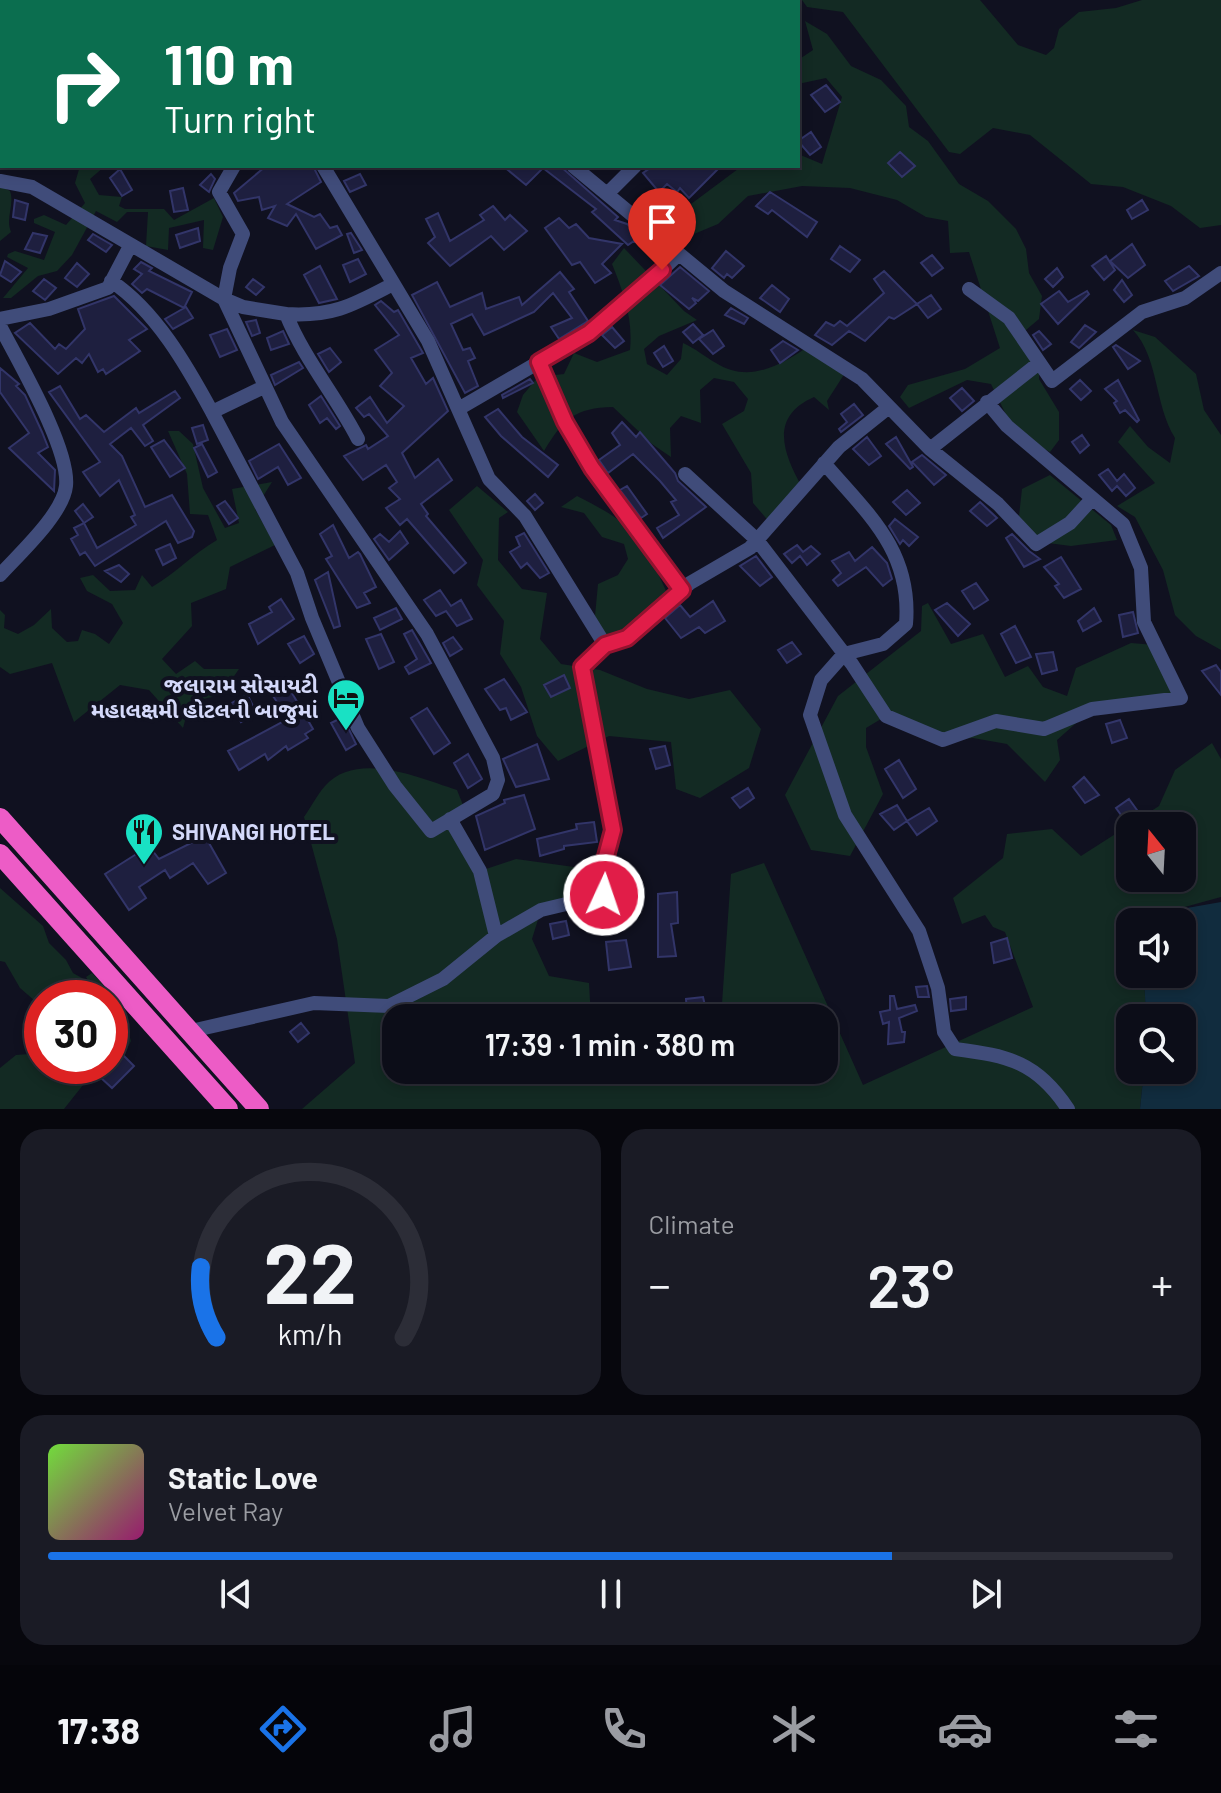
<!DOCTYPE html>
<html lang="en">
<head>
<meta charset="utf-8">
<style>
	:root { --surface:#0c0d18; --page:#1a1b25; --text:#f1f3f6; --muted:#9a9ca2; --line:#2c2d37; --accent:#1a73e8 }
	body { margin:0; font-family:Barlow,"Noto Sans Gujarati",sans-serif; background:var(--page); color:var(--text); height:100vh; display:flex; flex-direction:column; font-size:30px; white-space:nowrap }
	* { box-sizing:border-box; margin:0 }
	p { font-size:26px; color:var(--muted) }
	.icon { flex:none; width:44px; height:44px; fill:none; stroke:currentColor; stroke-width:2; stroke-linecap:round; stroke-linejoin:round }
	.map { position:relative; height:1109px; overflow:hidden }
	.details { display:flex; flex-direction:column; gap:20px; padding:20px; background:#07070d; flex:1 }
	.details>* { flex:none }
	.banner { position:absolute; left:0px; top:0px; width:800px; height:168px; box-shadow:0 4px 12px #0003,0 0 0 2px var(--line); background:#0b6e4f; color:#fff; overflow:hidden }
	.needle { width:52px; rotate:342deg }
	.buttons { position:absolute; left:1116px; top:812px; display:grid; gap:16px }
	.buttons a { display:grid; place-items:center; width:80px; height:80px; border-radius:16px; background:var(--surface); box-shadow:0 4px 12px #0003,0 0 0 2px var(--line); font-size:40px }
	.speed { position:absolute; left:24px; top:980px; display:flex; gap:16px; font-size:40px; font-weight:700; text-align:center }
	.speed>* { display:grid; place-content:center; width:104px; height:104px; border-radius:50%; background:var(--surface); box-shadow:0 4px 12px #0003,0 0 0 2px var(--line); line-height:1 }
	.speed .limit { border:12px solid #d22; background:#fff; color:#111 }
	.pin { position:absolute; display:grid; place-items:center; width:68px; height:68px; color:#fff; margin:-82px -34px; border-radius:50% 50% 50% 0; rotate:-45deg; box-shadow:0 0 8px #0007 }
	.pin .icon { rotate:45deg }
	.me { position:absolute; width:88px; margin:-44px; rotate:3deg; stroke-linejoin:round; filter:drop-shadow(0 0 6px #0008) }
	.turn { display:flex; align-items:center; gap:28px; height:168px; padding:0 32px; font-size:36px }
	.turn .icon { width:104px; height:104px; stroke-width:2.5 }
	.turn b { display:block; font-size:56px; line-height:68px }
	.big { font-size:60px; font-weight:600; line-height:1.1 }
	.details .card { flex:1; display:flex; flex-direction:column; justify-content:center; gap:12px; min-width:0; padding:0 28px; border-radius:24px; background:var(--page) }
	.details .dial { align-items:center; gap:0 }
	.dial svg { height:208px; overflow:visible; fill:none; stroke:var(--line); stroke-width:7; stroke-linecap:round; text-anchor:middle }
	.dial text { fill:var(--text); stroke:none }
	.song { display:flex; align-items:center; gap:24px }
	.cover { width:96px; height:96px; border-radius:12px; background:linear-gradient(135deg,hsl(100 70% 55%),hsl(320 70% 35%)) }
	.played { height:8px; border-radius:4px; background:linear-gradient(90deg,var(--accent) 75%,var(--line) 75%) }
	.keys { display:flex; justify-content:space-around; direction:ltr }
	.heat { display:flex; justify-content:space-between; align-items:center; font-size:44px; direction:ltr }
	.details .tiles { flex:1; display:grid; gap:20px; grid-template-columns:1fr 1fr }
	.card:last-child { grid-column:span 2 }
	.trip { position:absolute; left:382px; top:1004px; width:456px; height:80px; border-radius:24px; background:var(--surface); box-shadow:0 4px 12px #0003,0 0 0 2px var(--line); font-weight:600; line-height:80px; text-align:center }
	.menu { display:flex; height:128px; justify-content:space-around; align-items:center; background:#05050a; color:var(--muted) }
	.menu .icon { width:56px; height:56px }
	.menu .current { color:var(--accent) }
	.menu b { font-size:36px; color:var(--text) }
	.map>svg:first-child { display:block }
	.green { fill:#132a23; fill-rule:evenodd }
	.water { fill:#112c3e }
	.building { fill:#1e1f3f; stroke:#323569; stroke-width:2 }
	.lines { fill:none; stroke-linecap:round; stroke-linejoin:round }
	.minor { stroke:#404c7a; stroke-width:14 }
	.highway { stroke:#ed5cc6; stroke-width:20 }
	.route-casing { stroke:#92132f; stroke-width:20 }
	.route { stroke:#e11d48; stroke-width:14 }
	.labels { text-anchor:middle; stroke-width:8; stroke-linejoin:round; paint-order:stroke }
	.poi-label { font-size:22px; font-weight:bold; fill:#d4d9fa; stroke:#101120; text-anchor:end }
</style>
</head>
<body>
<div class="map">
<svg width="1221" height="1109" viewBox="0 0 1221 1109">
	<rect width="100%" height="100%" fill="#101120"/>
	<path class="green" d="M802,0H980L1018,45L1046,55L1054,48L1059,29L1079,12L1116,8L1142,0H1221V225L1200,228L1171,206L1123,187L1091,184L1030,135L993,128L960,154L949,152L843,12L807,7Z
		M805,21L827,34L851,66L881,80L906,106L909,127L928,141L959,184L988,201L1016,229L1026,249L1029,273L1042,296L1039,319L1020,335L1039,363V379L1059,412V440L1050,452L1015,433L991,384L967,380L909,408L900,397L908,385L965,369L1000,348L969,252L950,253L948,221L926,217L897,200L850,188L802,186L748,196L718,224L682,239L668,231L683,210L738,169L798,166V154L822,164L842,97L826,78L798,84V60L813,50Z
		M80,166H105L90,179L99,195L122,197L119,206L125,209H164L174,220L214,198L223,217L213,250L203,248L204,220L169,228L168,250L146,246L148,212H127L117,222L96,211L72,255L57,271L38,276L11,298H3L28,268L7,257L8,254L15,251L44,260L55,232L34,223V219L44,215L66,225L85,203L75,183Z
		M0,186L10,191C15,205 5,218 11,232L0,241Z
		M624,248L684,311L697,320L659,336L644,349L647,364L667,375L681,359L683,343C696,349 704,356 716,363C749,384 781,365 809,346L845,373L827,401L829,410L814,397C769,417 783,453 802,487L771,524L753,503L751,473L722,424L744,411L748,399L734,382L714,378L700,390L701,423L681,416L670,428L671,457L652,444L613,407C575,408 564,418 544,451L517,412L523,395L538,377L564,374L574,353L597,362L630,350C633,318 624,294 612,264Z
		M1133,330L1155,337L1196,374L1204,410L1221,435V650L1196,636L1175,615L1163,570L1135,517L1117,506L1155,483L1118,442L1130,426L1148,447L1170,463L1175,438C1154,404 1159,358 1133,330Z
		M168,431H179L193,444L203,488L225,528L239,523L232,489L272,482L255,509L275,545L230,567L226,589L191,603L192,626L162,659L176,674L195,661L204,669H239L221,695L190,702L183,728L149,690L120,685L74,722L52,663L10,674L0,667V610L5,615L4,628L18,634L34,625L51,609L52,628L67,642L78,641L82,630L95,634L109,644L123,623L112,604L87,591L80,578L93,575L110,591L135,590L142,575L152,587C176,573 193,554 217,540L208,515L190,514L187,474Z
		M1050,475L1111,525L1117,540L1071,546L1040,542L1019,516L1022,489Z
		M477,486L508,512L499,518L498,560L522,589L547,593L540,639L561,664L600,670L647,689L689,699L730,690L761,729L749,768L700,798L676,789L671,742L609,736L558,761L537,736L521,687L500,654L504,621L477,585L483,560L449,510Z
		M577,496C634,525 641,534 666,591L636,630L605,645L595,616L598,584L618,575L628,559L624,544L602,537L584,513L561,507Z
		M928,603L951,644L983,634L1005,677L1028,666L1043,687L1067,696L1076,668L1131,643L1155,645L1181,698L1092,709L1057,740L1060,760L1045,782L1007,744L973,738L943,740L886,716L866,728V747L883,794L850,856L811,850L785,795L838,696L921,631L922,606Z
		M1212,743L1221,759V897L1170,911L1161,922H1130V974H1144L1146,1018H1130V1070H1144L1140,1109H302L355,1063L337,939L304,817C311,807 317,795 325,786C357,750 419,778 457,790L465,810L451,819L480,871L516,859L574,867L601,875L604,895L541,910L532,939L549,976L589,983L591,1018H396V1070H824V1018H721L731,874L764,863L863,1085L1033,1007L1005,932L993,927L985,915L962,924L953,898L1003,858L1007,834L1052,829L1081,856L1159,806L1175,770ZM1130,826H1182V878H1130Z
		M0,888L43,926L49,943L66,960L73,973L89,982L86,977L92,973L104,985L98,990L105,998H42V1007L20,988L5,962L0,961Z
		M110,1004L124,1018L131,1041L127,1049L110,1051Z
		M42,1053V1066H98L64,1109H0V1068L16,1055Z"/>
	<path class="water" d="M1221,902V1109H1140L1144,1070H1182V1018H1146L1144,974H1182V922H1161L1170,911Z"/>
	<path class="building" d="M826,85L840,102L825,112L811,95Z
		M811,132L821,147L810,155L798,141Z
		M900,152L915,166L902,177L888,163Z
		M266,166H313L321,182L287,204L314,217L320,214L330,228L337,226L342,235L316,249L296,214L287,226L268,218L275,206L262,210L259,197L238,201L234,193Z
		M503,166H560L618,217L615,220L627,224L660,251L656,256L634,241L628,245L592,212L596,209L543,168L526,185Z
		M653,166H721L689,198L680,188L677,192L667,184L659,192L643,173Z
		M120,169L132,190L122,196L110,178Z
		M211,174L215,179L209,192L200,185Z
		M360,174L366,185L350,192L344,181Z
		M183,188L188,210L174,212L170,191Z
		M770,192L817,222L807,237L772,210L768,214L756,206Z
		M15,200L28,204L25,220L13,217Z
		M1142,200L1148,210L1132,219L1127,210Z
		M493,206L505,220L510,215L527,231L504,250L491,236L450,266L428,243L435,237L426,219L438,213L450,241L484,220L480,215Z
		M559,218L569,228L576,224L589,238L622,244L602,264L611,273L595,283L580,262L572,265L545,228Z
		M198,228L200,241L180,248L176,235Z
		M33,233L47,236L40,253L25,249Z
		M351,233L362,250L354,253L347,234Z
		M93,234L112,245L106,252L88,240Z
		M1132,244L1145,265L1128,278L1110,261Z
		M840,246L860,260L850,272L831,259Z
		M726,251L744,266L732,278L727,274L724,278L712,268Z
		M932,255L943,268L932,276L921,263Z
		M1106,256L1115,270L1104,280L1092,266Z
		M358,259L366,274L350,282L343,265Z
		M5,261L21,272L11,282L0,275Z
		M141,262L152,268L149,271L192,292L184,308L147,289L142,293L132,284L142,274L134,269Z
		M77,263L89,274L77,287L65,278Z
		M320,266L337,299L319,303L304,275Z
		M1189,266L1199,276L1173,291L1165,281Z
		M680,267L709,291L698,301L692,298L696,303L689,309L660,285Z
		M1057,268L1063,277L1053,287L1045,279Z
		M884,271L917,304L894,319L889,317L865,341L849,331L832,345L815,335L826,322L834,326L840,321L847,326L884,293L874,279Z
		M560,272L574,289L569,292L588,321L559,339L551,327L572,318L553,293L534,312L484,335L472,314L451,324L463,350L470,348L475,358L468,361L478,386L465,393L412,295L437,282L450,307L482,293L486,309L519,297L522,305Z
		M44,279L56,288L45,300L33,291Z
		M253,279L264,287L256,295L246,287Z
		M1122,280L1132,295L1124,302L1114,290Z
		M772,285L789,299L780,312L760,298Z
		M1059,291L1068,302L1087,291L1089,294L1058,324L1041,304Z
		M931,295L941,309L928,318L917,304Z
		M114,296L147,329L129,340L140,351L106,374L103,369L98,372L89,354L82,363L76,358L58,374L15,333L30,323L55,349L59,344L66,349L85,329L78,309Z
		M381,301L394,312L398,310L423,353L411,358L426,384L433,378L448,411L402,453L415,478L438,459L452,480L421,504L428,514L426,516L466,563L454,573L407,519L400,525L386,508L400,499L389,488L397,482L386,465L363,480L344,456L366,445L368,449L388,436L369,414L364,417L356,408L370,397L387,423L404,406L380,386L392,373L375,350L399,335L375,305Z
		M186,307L193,318L173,329L165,319Z
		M731,308L748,318L744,324L725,315Z
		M256,320L260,333L252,336L246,322Z
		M693,324L703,335L693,343L683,332Z
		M1085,325L1096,332L1079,348L1071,342Z
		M612,327L624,341L615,348L602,335Z
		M227,329L237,350L220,357L210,335Z
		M713,330L724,346L713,354L699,339Z
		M283,331L289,344L271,350L267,338Z
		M1039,331L1051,344L1043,350L1033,335Z
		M783,341L798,350L780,363L771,350Z
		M1116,345L1140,361L1128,369L1113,347Z
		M664,346L673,361L663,367L654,353Z
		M330,348L341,362L329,372L318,354Z
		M299,362L303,368L275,385L271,375Z
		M0,368L19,384L16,386L25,395L42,432L48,447L38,453L55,470L54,491L9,448L29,433L0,392Z
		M530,379L533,383L503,398L502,395Z
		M1080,380L1091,391L1081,400L1070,389Z
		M1118,380L1139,420L1137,422L1125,410L1120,413L1114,403L1117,401L1105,389Z
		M60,386L80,419L86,415L104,432L136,408L139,413L175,391L180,398L143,425L153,441L145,446L131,428L110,444L122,456L145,507L172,495L194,531L192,537L178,543L166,521L95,566L85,552L80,555L71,539L78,535L74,528L84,523L97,548L136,525L131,517L135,515L119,480L100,496L83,472L100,462L49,392Z
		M962,388L974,401L962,411L950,398Z
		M321,396L340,426L336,429L327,418L320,423L309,405Z
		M854,404L863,415L841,432L839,429L847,422L841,414Z
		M498,409L522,437L558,465L548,477L501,436L485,417Z
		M622,422L636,437L640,432L675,473L678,481L706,507L663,538L657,528L679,515L671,502L676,500L660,481L633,454L608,473L599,460L620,445L612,433Z
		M203,425L208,440L197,444L192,428Z
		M1082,435L1089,445L1080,453L1072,442Z
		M867,437L881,456L869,465L853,449Z
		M896,437L913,467L910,469L886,444Z
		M164,440L185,468L170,477L151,447Z
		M202,444L217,472L208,477L194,448Z
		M279,444L301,478L288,485L278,467L258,479L249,461Z
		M922,455L946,475L934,485L912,462Z
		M1108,469L1117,481L1124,474L1135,488L1126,496L1117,486L1112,491L1099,475Z
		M627,486L647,514L641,518L620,490Z
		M907,490L920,503L906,515L893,502Z
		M535,494L543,503L535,510L527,501Z
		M225,501L238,518L229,524L217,506Z
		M980,502L997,518L987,526L970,511Z
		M83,504L93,517L84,523L75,511Z
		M895,519L918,537L909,546L903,540L900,544L889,526Z
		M333,525L349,558L358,552L360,554L376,587L364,593L370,603L357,608L326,559L332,556L320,534Z
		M400,531L408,543L389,560L374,539L380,534L389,542Z
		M524,533L549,573L540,578L527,563L521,568L510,552L520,546L516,537Z
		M1012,534L1029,551L1040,559L1024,567L1006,538Z
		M170,544L176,558L163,565L156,550Z
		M797,545L803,552L811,546L820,554L807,565L800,556L792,563L784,554Z
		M872,547L887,563L892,579L883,586L866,567L838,586L833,580L841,573L832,561L849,552L855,561Z
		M756,556L772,577L760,586L740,566Z
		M1061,557L1081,589L1064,598L1055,586L1059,584L1044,567Z
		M119,565L129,574L121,582L105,571Z
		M328,572L340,626L334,628L315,580Z
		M976,583L988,600L974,609L962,591Z
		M440,590L451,606L461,600L472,619L457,626L446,611L436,616L424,600Z
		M281,599L294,619L258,644L249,624L272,612L269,607Z
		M713,601L725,621L705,633L699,627L681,638L665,618L680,605L690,617Z
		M947,603L970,624L958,636L935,610Z
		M396,608L402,619L380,630L374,618Z
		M1094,608L1101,621L1083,631L1078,621Z
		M1133,612L1138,633L1123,637L1119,615Z
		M1015,626L1031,657L1016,663L1001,634Z
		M412,630L431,663L409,674L405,667L417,659L404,634Z
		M381,634L394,662L379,669L366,639Z
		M304,636L314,654L300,663L288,644Z
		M453,637L462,649L450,656L443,643Z
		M792,642L801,654L787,663L778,650Z
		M1053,652L1057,670L1042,674L1036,654Z
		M1216,665L1221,672V695L1202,671Z
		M564,675L570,688L551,697L544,685Z
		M504,679L527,712L511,720L506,708L500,710L485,689Z
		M289,688L313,729L305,734L308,738L288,750L286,746L268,760L265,754L239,770L228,751L288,719L273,696Z
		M247,694L256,712L241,722L230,704Z
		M427,708L450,743L434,754L411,718Z
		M343,717L356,744L346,750L331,723Z
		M1120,720L1127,738L1112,743L1106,724Z
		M537,744L549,779L516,787L503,759Z
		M665,746L670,765L656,769L650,749Z
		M468,754L482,779L468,788L454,763Z
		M899,760L916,789L903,798L885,769Z
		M1084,777L1099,795L1085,803L1073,787Z
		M748,788L754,798L740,808L732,798Z
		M524,795L535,829L485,850L476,816L505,803L504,800Z
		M1129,799L1142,817L1129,826L1116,808Z
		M897,805L907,821L894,830L880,814Z
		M929,808L937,821L917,835L907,821Z
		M594,822L597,842L564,846V849L540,856L537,839L577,829L576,824Z
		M205,836L226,873L208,884L193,863L170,878L165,870L139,887L146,898L129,910L105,874L149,846L159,859Z
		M677,892L678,923L671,924L676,956L658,957V894Z
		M609,903L611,922L596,926L593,908Z
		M566,921L569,935L553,939L550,924Z
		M1007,938L1012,958L994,963L991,943Z
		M626,940L631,967L609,970L606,942Z
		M927,986L929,997H918L916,987Z
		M890,996H894L897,1009L915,1005L917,1011L899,1018L902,1032H905L904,1042L888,1044L889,1022L883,1024L880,1012L890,1010Z
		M703,997L706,1010L687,1014L686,999Z
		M966,997V1009L951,1011L950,999Z
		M301,1023L309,1033L298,1042L290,1032Z
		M123,1055L134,1066L112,1088L100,1077Z"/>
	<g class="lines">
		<path class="minor" d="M40,0L45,2
			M567,0L569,2
			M510,2L511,0
			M671,2L673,0
			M234,166L219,192L243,234L230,268L224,299L243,307L286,314C304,359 336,396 358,439
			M573,166L724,291L862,379L930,449L998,504L1036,544L1070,523L1092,499
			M0,181L32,187L224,299L282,422L427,634L493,758L498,780L493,794L431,831L395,786L358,728L312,618L297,573L212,412L264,387
			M607,194L635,166
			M111,281C156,311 187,366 212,412
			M969,289L1009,318L1052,381L1142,312L1185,298L1221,273
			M286,314C333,317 353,305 393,284
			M0,319L49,309L108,288L130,246
			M0,326C18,361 70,449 66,486C63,514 19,554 0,575
			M539,362L565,422L592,468L682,590
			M460,408L589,333L627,303L679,254
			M930,449L1039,363
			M824,463C868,514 912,551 906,624L883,644L844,654L821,680L810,715L845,815L919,931L938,988L944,1032L955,1049C1009,1056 1037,1062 1068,1109
			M685,474L757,540L852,664L886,716L943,740L996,721L1044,729L1092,709L1181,698L1144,622L1141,568L1123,524L1007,426L987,402
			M605,645L627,638L690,583L750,548L839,447L889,407
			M450,819L480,871L496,936
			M191,1031L314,1003L389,1006L443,979L496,936L541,910L604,895L601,875L613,830L582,667L605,645L525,516L489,479L428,341L323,166"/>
		<path class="highway" d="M0,818L259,1109
			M0,854L228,1109"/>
	</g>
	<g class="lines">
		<defs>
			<path id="route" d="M604,895L601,875L613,830L582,667L605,645L627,638L682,590L592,468L565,422L539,362L589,333L662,270"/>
		</defs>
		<use href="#route" class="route-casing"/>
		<use href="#route" class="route"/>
	</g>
	<defs>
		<symbol id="hotel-pin" viewBox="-11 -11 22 30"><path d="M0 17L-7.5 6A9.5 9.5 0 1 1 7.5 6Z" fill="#19e1c4" stroke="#101120"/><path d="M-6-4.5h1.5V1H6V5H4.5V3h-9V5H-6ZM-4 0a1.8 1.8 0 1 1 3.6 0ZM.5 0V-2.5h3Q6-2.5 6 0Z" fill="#111"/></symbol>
		<symbol id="restaurant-pin" viewBox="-11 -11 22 30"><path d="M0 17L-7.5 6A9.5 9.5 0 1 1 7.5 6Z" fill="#19e1c4" stroke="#101120"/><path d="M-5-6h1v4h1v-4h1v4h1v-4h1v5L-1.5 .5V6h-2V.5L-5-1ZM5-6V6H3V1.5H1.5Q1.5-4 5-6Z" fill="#111"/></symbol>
	</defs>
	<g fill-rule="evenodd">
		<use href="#hotel-pin" x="324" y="676" width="44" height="60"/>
		<use href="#restaurant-pin" x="122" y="810" width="44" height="60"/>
	</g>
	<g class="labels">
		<g class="poi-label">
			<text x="318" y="693">જલારામ સોસાયટી<tspan x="318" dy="25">મહાલ‌ક્ષમી હોટલની બાજુમાં</tspan></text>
			<text x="172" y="840" text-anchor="start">SHIVANGI HOTEL</text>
		</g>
	</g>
</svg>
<div class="buttons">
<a><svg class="needle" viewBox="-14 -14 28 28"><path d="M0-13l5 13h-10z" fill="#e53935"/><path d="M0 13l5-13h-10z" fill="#9a9ca2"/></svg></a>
<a><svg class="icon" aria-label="sound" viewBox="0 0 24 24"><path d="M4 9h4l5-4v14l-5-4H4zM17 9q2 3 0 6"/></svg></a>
<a><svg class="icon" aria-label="search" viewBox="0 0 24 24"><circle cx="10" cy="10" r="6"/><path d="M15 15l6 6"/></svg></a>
</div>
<div class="speed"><div class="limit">30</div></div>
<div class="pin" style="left:662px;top:270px;background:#d93025"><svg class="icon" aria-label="arrive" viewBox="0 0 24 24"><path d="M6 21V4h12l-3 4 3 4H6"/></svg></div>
<svg class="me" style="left:604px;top:895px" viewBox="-20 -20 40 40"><circle r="17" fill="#e11d48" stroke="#fff" stroke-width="3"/><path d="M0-11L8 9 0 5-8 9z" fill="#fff"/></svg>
<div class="trip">17:39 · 1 min · 380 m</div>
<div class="banner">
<div class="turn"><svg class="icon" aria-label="right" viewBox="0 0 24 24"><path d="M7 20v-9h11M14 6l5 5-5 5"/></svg><div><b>110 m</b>Turn right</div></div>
</div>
</div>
<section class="details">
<div class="tiles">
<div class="card dial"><svg viewBox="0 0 100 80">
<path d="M14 69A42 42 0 1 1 86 69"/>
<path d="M14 69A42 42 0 0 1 8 42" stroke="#1a73e8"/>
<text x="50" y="56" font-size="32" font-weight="700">22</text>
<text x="50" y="72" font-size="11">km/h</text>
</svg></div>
<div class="card"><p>Climate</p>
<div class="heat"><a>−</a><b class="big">23°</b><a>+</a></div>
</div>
<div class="card">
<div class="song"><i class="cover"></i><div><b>Static Love</b><p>Velvet Ray</p></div></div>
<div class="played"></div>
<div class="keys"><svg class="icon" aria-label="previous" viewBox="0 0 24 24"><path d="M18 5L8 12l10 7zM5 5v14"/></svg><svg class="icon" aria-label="pause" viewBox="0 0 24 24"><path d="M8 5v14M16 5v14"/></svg><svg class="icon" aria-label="next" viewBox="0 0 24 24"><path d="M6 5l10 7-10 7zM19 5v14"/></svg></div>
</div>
</div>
</section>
<nav class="menu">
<b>17:38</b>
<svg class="icon current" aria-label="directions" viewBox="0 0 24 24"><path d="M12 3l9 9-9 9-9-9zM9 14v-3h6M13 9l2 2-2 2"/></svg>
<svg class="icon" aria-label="music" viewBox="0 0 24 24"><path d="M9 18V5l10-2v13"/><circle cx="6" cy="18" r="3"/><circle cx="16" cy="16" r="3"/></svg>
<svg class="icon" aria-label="phone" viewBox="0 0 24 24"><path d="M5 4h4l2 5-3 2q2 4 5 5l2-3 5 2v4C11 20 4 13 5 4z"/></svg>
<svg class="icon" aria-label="climate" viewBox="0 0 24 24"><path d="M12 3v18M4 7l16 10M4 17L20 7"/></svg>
<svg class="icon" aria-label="car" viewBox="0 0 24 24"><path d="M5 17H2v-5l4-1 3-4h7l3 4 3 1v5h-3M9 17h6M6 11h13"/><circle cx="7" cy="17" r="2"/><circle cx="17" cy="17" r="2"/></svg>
<svg class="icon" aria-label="filters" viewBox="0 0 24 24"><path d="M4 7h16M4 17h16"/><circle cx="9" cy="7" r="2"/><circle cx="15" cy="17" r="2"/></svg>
</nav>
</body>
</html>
